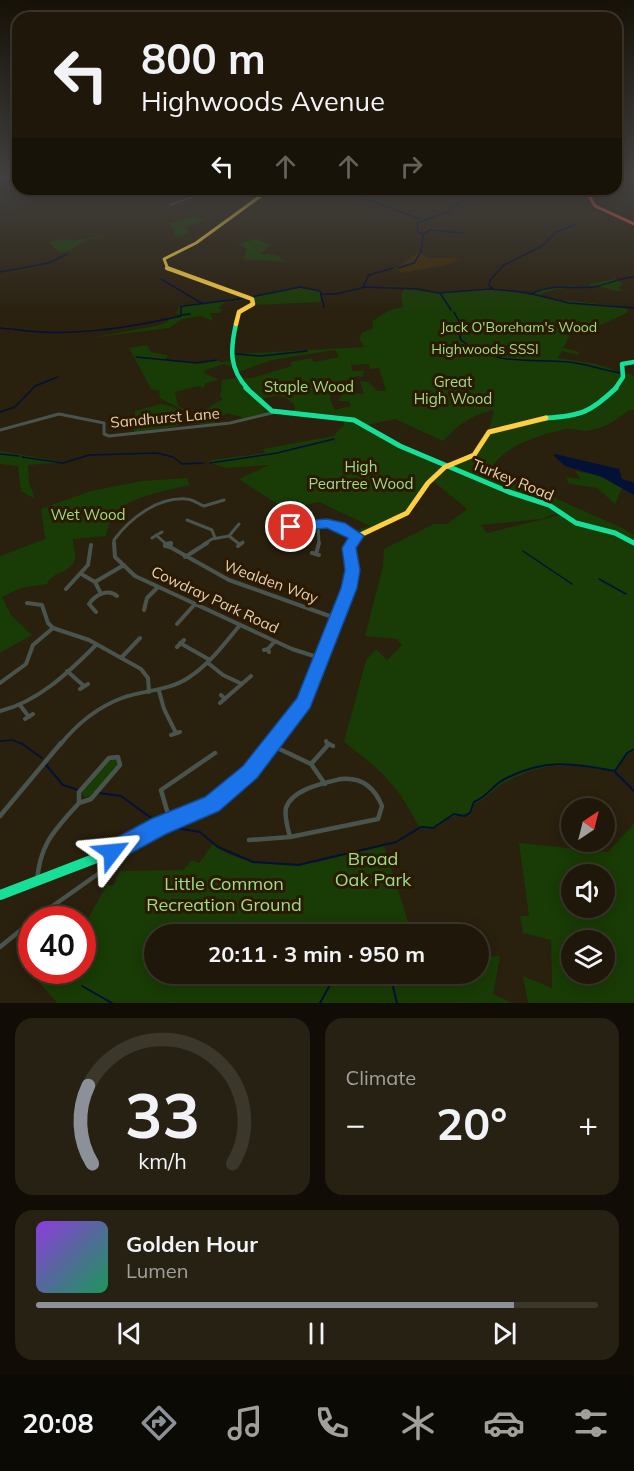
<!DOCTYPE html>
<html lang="en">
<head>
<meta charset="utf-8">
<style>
	:root { --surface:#1f180a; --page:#272113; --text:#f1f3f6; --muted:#a1a09c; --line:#3c372b; --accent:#8c9099 }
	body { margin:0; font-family:Mulish,sans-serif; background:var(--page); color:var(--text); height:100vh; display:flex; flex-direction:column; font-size:22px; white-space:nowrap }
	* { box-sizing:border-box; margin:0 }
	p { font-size:20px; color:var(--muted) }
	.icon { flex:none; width:33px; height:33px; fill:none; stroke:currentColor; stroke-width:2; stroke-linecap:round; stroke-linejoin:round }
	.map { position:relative; height:1003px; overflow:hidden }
	.sheet { display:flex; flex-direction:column; gap:15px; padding:15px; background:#110d06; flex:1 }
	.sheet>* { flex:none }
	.top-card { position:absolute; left:12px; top:12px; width:610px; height:183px; border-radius:18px; box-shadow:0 3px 15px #0003,0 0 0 2px var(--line); background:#1f180a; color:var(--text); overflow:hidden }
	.needle { width:39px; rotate:35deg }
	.buttons { position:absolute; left:561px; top:798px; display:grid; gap:12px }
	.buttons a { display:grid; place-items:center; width:54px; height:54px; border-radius:50%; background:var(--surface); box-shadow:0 3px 15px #0003,0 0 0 2px var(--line); font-size:30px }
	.speed { position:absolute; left:18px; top:906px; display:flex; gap:12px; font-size:30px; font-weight:700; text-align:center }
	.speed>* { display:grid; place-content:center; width:78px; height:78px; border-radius:50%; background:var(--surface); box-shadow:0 3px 15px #0003,0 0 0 2px var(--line); line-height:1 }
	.speed .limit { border:9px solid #d22; background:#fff; color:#111 }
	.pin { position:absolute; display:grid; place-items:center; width:51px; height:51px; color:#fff; margin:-26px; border:3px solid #fff; border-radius:50%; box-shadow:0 2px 6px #0007 }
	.me { position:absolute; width:66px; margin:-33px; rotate:61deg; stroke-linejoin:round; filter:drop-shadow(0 0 4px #0008) }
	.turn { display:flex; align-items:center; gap:21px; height:126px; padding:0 30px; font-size:27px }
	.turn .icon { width:78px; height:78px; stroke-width:2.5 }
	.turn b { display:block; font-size:42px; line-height:51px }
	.lanes { display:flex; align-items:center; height:57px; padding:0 30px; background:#0003; justify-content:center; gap:30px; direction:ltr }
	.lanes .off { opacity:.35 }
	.big { font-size:45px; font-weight:700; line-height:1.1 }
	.sheet .tile { flex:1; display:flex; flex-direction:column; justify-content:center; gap:9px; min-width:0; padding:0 21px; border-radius:18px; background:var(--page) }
	.sheet .dial { align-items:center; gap:0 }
	.dial svg { height:156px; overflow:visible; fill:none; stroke:var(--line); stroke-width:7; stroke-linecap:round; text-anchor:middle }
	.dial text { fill:var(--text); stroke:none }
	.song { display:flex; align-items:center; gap:18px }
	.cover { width:72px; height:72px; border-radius:9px; background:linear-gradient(135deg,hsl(270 70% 55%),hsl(150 70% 35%)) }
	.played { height:6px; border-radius:3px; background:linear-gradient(90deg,var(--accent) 85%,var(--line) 85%) }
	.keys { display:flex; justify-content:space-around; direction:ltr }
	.heat { display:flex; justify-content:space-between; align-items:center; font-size:33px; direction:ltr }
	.sheet .tiles { flex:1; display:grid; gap:15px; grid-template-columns:1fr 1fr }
	.tile:last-child { grid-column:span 2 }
	.trip { position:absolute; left:144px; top:924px; width:345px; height:60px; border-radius:30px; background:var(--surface); box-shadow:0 3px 15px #0003,0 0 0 2px var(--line); font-weight:700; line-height:60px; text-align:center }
	.tabs { display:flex; height:96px; justify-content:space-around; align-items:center; background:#0c0a04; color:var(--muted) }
	.tabs .icon { width:42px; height:42px }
	.tabs .active { color:var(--accent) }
	.tabs b { font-size:27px; color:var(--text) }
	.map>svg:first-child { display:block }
	.built { fill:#3b2804 }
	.green { fill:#193b05; fill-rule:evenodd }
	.water { fill:#041136 }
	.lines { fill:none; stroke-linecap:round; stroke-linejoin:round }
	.stream-far1 { stroke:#041136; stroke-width:1.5 }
	.stream { stroke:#041136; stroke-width:2 }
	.street-far3 { stroke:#4a544f; stroke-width:1.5 }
	.street-far2 { stroke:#4a544f; stroke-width:3 }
	.street-far1 { stroke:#4a544f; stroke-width:4 }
	.street { stroke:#4a544f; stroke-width:4.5 }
	.fast-far3 { stroke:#16e098; stroke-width:4.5 }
	.fast-far2 { stroke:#16e098; stroke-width:5 }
	.fast-far1 { stroke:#16e098; stroke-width:8 }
	.fast { stroke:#16e098; stroke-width:10 }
	.slow-far3 { stroke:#ffcf43; stroke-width:3 }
	.slow-far2 { stroke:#ffcf43; stroke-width:4.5 }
	.slow-far1 { stroke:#ffcf43; stroke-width:5 }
	.slow { stroke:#ffcf43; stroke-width:8 }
	.jam { stroke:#f24e42; stroke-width:3 }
	.route { fill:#1a73e8; stroke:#114b97; stroke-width:1.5 }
	.labels { text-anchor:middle; stroke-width:6; stroke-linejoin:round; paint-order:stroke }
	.far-park-label { font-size:14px; fill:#9bdf84; stroke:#2b1900 }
	.park-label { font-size:15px; fill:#9bdf84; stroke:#2b1900 }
	.street-label { font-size:15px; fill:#e4d1b3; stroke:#2b1900 }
	.near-park-label { font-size:18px; fill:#9bdf84; stroke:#2b1900 }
</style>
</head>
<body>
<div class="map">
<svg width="634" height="1003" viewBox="0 0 634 1003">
	<rect width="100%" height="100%" fill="#29200e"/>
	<path class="built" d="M419,252L428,258H460L450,264L402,273L396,268Z"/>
	<path class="green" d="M192,217L206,220L184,227L189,232L179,238L173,234L175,230L167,224Z
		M131,230L86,240L69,251L59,253L49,242L64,239L74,241Z
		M256,239L271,245L260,254L277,255L286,262L243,259L247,249L238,244Z
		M615,279L623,284L619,287L621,291C614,292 608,288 602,287C589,285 548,288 539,295L553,299L628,307L627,313L596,327L578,321L563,348L580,352L578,355L562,351L558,358L597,364L622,373L618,383L601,401L580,414L492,427L489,430L494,410C471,415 459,424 443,441L395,419L368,425L336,415L295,413V406C284,393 276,395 262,399L240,378H252L292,366L290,362L311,358L314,362L339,357L335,350L272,360L236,373L234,354L364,347L359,338L362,333L373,328L372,321L390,310L403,307L401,294L404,289L438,293L491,289L531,295L542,289L569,286L589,287V284ZM351,361L352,365L369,364L370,369L379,368L386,391H378L368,382L360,381L364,394H358L353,390L343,392L338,401H349L351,406L335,410L330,399L335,382L353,379L356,376L363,377L364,371H352Z
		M300,288L320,291L321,302L253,305L251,297Z
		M248,297L228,299L218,309H222L220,313H210L213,321L201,316L183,319L169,328L89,338L156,326L167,322L171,317L181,316L176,313L180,306Z
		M147,345L151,352L168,355L165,360L197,363L217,359L220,362L231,361V367L224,364L205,370L204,373L219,380L205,383L204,388L198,386L175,392L178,406L190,412L191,423L203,411L223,399L220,397L222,380L236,378L270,413L244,418L228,413L216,419L215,424H186L184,411L160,398L159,391L151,389L129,348Z
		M626,372L634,376V410H629C616,421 602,430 584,431C578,431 571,428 565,429C537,436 507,444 490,469L620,527L634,535V541L576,522L558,509L456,468L455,464L475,456L489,433L549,418L578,417L605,401L622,384Z
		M161,404L174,407L183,415L178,426L134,433L135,411Z
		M343,420L352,421L384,440L442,467L406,512L361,533L354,531L370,526L319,502L285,509L239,479L269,465L226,468L210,463L211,460L265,453L263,449L333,436L344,425Z
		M0,451L64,462L28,465L29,482L35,499L21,491L18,466L0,464Z
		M447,469L541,504L558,513L541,519L481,525L487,533L560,515L575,524L605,531L634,544V751L628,754L615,772C569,764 545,760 502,784C492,790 486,799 475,804L471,815C465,817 462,815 456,816C443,817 443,832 420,829C398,785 382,771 344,742L366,660L376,649L387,660L402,645L397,639L365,636L383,566L384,549L434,524H447L467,509L433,481Z
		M575,471L598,475L622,488L615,504L597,488L569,484L566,477L580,479Z
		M187,478L190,485C172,489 130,497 118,510C111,517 108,527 106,536L73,539C73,545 76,553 75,559C72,573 52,571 47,584L21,588L2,597L11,615L32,635L0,653V556L45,539L41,509L91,491L142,481Z
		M117,758L118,764L90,798L84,797L81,792L110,759Z
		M634,824V1003H528L523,976L552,988L551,940L523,933L520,916H529L519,843L608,852ZM572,874H604V908H572ZM572,940H604V974H572Z
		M213,844C237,868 317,871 346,852L348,854L384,846L412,934H154V974H478L479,957L497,956L500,957L493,994L512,1003H57L37,980V977L44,978L49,971L82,970L83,927L107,885L113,886L120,871L183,870L192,860L199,863Z"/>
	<path class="water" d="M555,454L619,469L622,479L634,483V495L602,477L565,466L554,456Z"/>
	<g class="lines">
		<path class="stream-far1" d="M356,190L361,189
			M354,192L359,196
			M361,197L420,219
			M454,205L467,197
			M449,211L452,207
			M423,234L430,230L462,233
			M421,252L423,234L418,232L417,223L448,212
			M398,268L414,263L420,253
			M0,272L49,263L67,254
			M161,279L203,304
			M363,287L369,275L393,268
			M494,289L489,286L490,280L504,265L542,246L556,232L575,225
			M440,293L451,310
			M533,293C558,282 576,291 598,286C611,283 620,278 634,277
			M321,295L324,307
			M251,297L300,287L320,291L321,294H336L365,287L418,289L438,293L490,289L524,292L569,303L634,308
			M454,312L460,323L457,326L461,340C494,367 530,358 569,362C586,364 603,370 620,373
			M182,315L190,314
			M0,328L10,329
			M12,329C67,338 127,328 181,316V307L184,306L246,298
			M236,354L261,356L307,351
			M136,357L197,363L217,360
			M0,412L15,407L35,386L58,377
			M0,454L19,456
			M22,457L63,463L89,455L157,453L173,457L182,464L203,463
			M210,463L277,453L334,439
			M523,551L572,584
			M599,579L626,594
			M0,741L13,740L24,745"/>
		<path class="stream" d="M21,743L42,758
			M46,765L63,785L78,790
			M615,772L634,791
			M99,793L121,796L158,823
			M170,827L200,832L218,847L253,862L298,865L396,842L421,827L433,828L454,814L464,816L470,813L474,802C487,797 492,786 503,780C544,758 571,763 615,771L627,753L634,749
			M390,974L397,1003
			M82,986L112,1003
			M320,1003L336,974"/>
		<path class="street-far3" d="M0,176H4
			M170,205L215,189"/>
		<path class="street-far2" d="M0,430L59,414L104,423V434L109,436L230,423L276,412
			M308,513L311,523
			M305,514L311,513
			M187,520L212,530L215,538
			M318,523L319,544
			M267,524L270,527L267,529
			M270,527C303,530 326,518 357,536
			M156,535L165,543
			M229,536L238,543
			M152,538L162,532
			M114,544V540C130,518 158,497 186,499C193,499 198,504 204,506L224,500
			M165,544H171
			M204,544L212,539L229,536L239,524
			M240,544L243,542"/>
		<path class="street-far1" d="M114,543L115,557L135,576L292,649L320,658
			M171,543L170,547L165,546V544Z
			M238,546L242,543
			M170,547L229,580L335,618
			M312,553L319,555
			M316,554L319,543
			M185,557L207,543
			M83,575L95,582L101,594
			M95,582L124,565
			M66,589L88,565L91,545
			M27,603L42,605L48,623L53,628L89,640L141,669L148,678L149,692
			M144,610L147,598L158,587
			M96,612L89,604C95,595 108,588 117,596
			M177,624L195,604
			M180,643L210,660
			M177,647L184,640
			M268,649L275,641
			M264,650L268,649L269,652
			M121,658L140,638
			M208,663L223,675L242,684
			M67,671L84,686
			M0,683L26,664L33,645L53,628
			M80,689L88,684
			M159,691L164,709L176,733
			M221,695L225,699
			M220,703L251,676
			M20,705L29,717
			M0,711C38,702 69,672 96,645
			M25,719L33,714
			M171,735L180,732
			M326,741L328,745
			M60,745C76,725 98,707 122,698C144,690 168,691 188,678C210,664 224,644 240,625"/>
		<path class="street" d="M327,743L333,746
			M271,745L311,764L325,784
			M118,757L120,765L91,799L79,803V792L109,758Z
			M311,764L328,745
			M341,779C361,777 374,786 382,806L378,819L290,837C288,828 284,817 286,808C292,789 324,783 341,779Z
			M0,816L61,743
			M170,821L161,790L215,753
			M249,840L290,837
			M37,881C40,843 55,830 79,803
			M33,920L112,864L113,854
			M0,947L32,921"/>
		<path class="fast-far3" d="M236,324C230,350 229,369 248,389
			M615,389L623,377L622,364L634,362"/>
		<path class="fast-far2" d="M246,388L272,411L354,420L400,446L509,492L549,505L576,523L615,533L634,543
			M546,418C581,416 591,412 616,388"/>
		<path class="fast-far1" d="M270,745L304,703L332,631"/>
		<path class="fast" d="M0,895L112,852L158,826L202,810L238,783L271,743"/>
		<path class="slow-far3" d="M168,269L164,259L196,243L262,195L264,189"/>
		<path class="slow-far2" d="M167,268L252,299L253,304L239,312L236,324"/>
		<path class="slow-far1" d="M351,544L354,538L407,513L428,483L445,467L474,455L489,432L546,418"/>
		<path class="slow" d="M332,631C338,616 346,601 349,585C352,572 346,554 352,543"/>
		<path class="jam" d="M585,189L595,206L634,224"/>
	</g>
	<linearGradient id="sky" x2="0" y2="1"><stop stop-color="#171208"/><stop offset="0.56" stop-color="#434241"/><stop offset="1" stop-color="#434241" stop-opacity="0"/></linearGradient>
	<rect width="634" height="316" fill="url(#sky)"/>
	<path class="route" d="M327,519L345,523L364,536L356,548L360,570L357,588L310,708L257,778L219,811L166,834L120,859L112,862L105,859L102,852L105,844L151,819L205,797L243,766L297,698L341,588L345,570L342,548L348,538L327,528L291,532L284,527L291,522Z"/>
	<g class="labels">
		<g class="far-park-label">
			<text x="519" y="332">Jack O'Boreham's Wood</text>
			<text x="485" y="354">Highwoods SSSI</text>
		</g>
		<g class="park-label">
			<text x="453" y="387">Great<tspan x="453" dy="17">High Wood</tspan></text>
			<text x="309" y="392">Staple Wood</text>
			<text x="361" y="472">High<tspan x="361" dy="17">Peartree Wood</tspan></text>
			<text x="88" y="520">Wet Wood</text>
		</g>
		<g class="street-label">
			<text transform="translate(165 418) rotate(-5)" y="5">Sandhurst Lane</text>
			<text transform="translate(513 480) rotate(22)" y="5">Turkey Road</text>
			<text transform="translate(271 582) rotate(20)" y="5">Wealden Way</text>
			<text transform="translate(215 600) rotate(25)" y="5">Cowdray Park Road</text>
		</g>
		<g class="near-park-label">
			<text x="373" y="865">Broad<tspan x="373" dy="21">Oak Park</tspan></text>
			<text x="224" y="890">Little Common<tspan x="224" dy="21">Recreation Ground</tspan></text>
		</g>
	</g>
</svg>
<div class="buttons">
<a><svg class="needle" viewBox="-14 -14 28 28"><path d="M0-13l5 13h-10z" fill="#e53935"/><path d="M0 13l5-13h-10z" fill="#a1a09c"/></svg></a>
<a><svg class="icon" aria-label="sound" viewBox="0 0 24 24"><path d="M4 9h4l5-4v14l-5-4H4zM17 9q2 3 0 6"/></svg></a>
<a><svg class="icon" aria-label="layers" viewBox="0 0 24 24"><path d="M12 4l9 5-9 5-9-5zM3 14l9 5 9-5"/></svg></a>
</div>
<div class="speed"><div class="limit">40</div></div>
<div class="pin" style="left:291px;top:527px;background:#d93025"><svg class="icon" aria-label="arrive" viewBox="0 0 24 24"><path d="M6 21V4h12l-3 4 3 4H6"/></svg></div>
<svg class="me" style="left:112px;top:852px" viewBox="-20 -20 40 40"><path d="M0-17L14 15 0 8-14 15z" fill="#1a73e8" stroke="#fff" stroke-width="4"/></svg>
<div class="trip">20:11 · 3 min · 950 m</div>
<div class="top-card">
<div class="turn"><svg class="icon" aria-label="left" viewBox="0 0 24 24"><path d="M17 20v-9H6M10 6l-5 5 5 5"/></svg><div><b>800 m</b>Highwoods Avenue</div></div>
<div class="lanes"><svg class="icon" aria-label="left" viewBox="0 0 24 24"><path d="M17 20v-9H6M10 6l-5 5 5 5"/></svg><svg class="icon off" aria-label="ahead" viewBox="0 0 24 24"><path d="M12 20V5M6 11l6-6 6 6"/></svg><svg class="icon off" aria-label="ahead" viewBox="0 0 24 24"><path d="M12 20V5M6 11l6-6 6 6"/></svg><svg class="icon off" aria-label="right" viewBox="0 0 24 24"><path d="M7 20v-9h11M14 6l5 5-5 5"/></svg></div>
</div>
</div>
<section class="sheet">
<div class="tiles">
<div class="tile dial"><svg viewBox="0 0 100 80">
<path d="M14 69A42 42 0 1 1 86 69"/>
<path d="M14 69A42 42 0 0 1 12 29" stroke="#8c9099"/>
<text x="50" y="56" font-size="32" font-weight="700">33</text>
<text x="50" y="72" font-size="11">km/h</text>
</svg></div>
<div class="tile"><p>Climate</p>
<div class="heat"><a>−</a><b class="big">20°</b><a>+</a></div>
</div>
<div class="tile">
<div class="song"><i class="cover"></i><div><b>Golden Hour</b><p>Lumen</p></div></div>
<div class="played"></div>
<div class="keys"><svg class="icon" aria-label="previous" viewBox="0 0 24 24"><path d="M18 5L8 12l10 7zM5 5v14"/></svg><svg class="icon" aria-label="pause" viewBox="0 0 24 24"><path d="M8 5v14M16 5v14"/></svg><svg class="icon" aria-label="next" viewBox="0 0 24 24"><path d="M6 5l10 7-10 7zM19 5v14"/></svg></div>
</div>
</div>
</section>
<nav class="tabs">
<b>20:08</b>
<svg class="icon active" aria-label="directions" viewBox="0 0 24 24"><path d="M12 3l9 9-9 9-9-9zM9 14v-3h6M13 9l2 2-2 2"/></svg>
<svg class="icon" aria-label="music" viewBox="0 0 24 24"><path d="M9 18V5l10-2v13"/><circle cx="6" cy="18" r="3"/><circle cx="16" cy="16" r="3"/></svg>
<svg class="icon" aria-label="phone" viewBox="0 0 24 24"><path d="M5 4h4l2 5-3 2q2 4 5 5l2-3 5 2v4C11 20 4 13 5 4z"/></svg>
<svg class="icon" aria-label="climate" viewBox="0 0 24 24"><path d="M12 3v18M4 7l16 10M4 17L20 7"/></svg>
<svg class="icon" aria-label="car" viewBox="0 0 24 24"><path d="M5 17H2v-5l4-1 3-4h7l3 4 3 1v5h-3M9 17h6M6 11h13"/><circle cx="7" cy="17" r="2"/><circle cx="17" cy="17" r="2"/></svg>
<svg class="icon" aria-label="filters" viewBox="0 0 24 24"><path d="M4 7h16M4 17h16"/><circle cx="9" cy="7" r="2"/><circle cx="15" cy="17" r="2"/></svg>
</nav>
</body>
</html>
